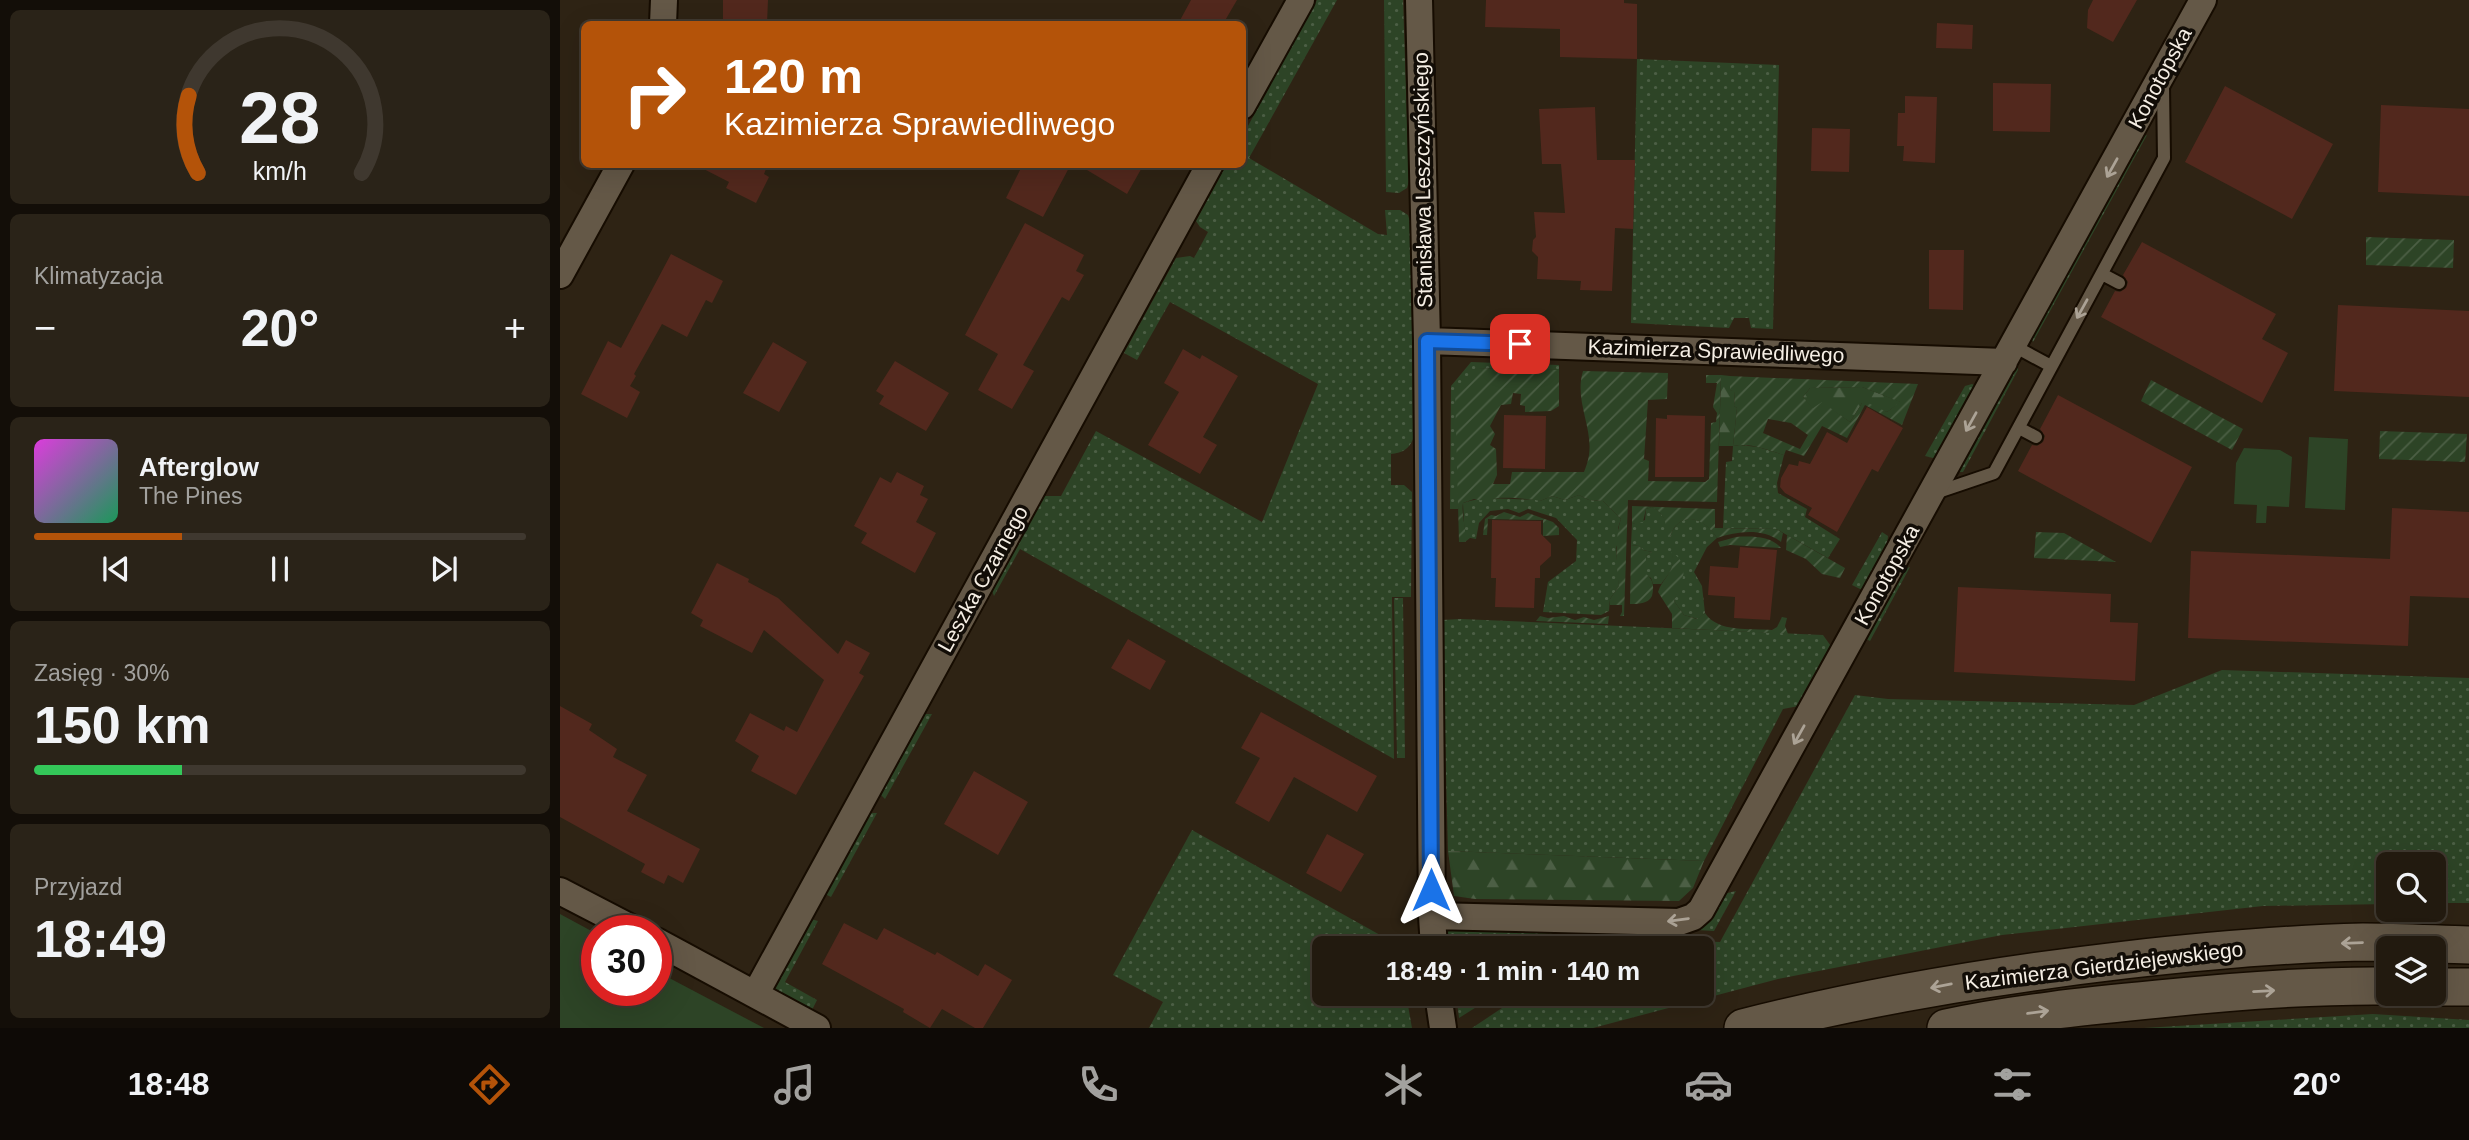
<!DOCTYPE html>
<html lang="pl">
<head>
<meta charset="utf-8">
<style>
	:root { --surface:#221a0f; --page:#2a2318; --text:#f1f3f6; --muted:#a2a19e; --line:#3f382f; --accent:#b45309 }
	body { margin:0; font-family:Helvetica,sans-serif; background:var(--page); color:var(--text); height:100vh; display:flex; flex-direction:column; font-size:26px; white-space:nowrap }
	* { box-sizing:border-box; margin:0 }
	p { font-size:23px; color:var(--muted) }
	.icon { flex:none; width:38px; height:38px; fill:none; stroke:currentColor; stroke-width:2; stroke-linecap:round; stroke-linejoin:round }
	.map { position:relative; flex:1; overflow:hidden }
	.details { display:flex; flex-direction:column; gap:10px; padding:10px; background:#130e08; width:560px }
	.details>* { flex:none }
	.banner { position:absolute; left:21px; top:21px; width:665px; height:147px; border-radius:10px; box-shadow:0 7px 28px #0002,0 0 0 2px var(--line); background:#b45309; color:#fff; overflow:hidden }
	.tools { position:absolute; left:1816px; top:852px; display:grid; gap:14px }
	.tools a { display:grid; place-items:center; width:70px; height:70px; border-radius:10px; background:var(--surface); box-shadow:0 7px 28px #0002,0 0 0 2px var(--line); font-size:35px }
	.speed { position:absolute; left:21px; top:915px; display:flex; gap:14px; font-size:35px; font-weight:700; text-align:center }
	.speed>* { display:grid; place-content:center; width:91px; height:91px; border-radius:50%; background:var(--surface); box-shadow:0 7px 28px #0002,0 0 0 2px var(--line); line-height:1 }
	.speed .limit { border:10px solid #d22; background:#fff; color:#111 }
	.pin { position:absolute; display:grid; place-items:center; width:60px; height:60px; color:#fff; margin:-30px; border-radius:14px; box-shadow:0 4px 10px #0006 }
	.me { position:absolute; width:77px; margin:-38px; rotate:0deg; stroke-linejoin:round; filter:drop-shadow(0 0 5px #0008) }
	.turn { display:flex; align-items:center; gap:24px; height:147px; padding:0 28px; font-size:32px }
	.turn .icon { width:91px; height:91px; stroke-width:2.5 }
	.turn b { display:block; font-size:49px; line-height:60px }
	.big { font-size:52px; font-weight:700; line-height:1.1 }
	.details .card { flex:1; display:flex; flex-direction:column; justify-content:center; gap:10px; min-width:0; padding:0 24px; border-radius:10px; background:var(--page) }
	.details .dial { align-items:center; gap:0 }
	.dial svg { height:182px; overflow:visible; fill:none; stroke:var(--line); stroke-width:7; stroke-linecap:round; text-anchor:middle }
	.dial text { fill:var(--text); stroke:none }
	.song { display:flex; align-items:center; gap:21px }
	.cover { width:84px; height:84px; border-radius:10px; background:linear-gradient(135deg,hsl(300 70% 55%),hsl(150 70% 35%)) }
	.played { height:7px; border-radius:4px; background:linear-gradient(90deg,var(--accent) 30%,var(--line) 30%) }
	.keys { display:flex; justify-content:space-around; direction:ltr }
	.heat { display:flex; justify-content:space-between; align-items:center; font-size:38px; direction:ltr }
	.charge { height:10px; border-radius:5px; background:linear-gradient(90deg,#34c759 30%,var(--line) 0) }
	.trip { position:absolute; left:752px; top:936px; width:402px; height:70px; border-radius:10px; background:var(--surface); box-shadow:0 7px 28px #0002,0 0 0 2px var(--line); font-weight:700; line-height:70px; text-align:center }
	.tab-bar { display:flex; height:112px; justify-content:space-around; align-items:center; background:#0e0a06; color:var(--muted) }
	.tab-bar .icon { width:49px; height:49px }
	.tab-bar .on { color:var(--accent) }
	.tab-bar b { font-size:32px; color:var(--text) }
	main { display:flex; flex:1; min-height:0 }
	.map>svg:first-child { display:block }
	.grass { fill:url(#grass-dots) }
	.forest { fill:url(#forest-firs) }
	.park { fill:#2d4426 }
	.garden { fill:url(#garden-furrows); fill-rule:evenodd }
	.building { fill:#52281d }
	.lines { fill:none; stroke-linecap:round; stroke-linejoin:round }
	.lane-casing { stroke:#160c01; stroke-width:16 }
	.street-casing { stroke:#160c01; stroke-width:30 }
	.secondary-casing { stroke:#160c01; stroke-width:40 }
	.lane { stroke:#645847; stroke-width:12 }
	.street { stroke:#645847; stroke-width:26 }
	.secondary { stroke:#645847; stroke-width:37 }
	.oneway { stroke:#aca396 }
	.route-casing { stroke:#114b97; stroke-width:18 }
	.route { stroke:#1a73e8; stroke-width:12 }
	.labels { text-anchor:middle; stroke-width:7; stroke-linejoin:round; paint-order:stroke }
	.street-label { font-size:21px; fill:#f5eee4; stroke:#120d07 }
</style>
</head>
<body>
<main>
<section class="details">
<div class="card dial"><svg viewBox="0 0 100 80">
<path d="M14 69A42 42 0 1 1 86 69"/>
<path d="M14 69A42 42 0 0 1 10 35" stroke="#b45309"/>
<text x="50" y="56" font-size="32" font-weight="700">28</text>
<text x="50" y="72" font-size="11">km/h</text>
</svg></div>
<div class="card"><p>Klimatyzacja</p>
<div class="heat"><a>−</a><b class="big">20°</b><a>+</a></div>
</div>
<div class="card">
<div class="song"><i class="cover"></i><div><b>Afterglow</b><p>The Pines</p></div></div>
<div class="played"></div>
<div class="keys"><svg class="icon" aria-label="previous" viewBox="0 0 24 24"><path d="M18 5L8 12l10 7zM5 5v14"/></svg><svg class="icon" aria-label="pause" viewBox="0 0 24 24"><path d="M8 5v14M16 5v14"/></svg><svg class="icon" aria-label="next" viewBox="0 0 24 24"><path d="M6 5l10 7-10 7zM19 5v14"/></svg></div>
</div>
<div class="card"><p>Zasięg · 30%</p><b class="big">150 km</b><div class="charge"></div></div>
<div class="card"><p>Przyjazd</p><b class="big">18:49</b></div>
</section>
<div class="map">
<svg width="1909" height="1028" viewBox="0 0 1909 1028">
	<defs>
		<pattern id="grass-dots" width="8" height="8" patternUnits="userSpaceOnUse" patternTransform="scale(1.75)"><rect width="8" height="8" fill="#2d4426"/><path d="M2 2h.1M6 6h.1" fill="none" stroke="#4c5f45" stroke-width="1.8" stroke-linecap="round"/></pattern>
		<pattern id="forest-firs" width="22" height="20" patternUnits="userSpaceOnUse" patternTransform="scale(1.75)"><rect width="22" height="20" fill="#2d4426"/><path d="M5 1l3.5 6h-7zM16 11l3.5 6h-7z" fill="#4c5f45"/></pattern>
		<pattern id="garden-furrows" width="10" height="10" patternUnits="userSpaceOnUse" patternTransform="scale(1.75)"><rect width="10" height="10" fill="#2d4426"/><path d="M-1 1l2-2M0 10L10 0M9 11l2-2" fill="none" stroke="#4c5f45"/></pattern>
	</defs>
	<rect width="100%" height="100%" fill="#2e2314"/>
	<path class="grass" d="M757,0H777L689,158L818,234L827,235L825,210H840L848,215L851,225L853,439C849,450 841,453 831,454V485H844L852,492L851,597H832L834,759L460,549L434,596L432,591L483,496H501L536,431L702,522L758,384L610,302L577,360L564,353L616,258L630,256L634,258L648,232L640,227L636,221L666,165L682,164L683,135Z
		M824,0H843L849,181L847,188L839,193L826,192Z
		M1077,59L1219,65L1213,329L1191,328L1189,318H1174L1169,328L1071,323Z
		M1587,135L1473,342L1471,338L1581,137Z
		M911,362L999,365V370L918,368L898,490V509H890L891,386Z
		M1458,365V370L1403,472H1396L1453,366Z
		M1412,384L1416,386L1377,459L1365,456L1405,386Z
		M1180,445L1198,447L1224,455L1217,483L1218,493L1247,509L1245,517L1280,539L1268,558L1216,529L1163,528L1166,462L1172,461L1173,446Z
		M1019,495L1029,500L1043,501L1061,519L1058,528L1060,537L1056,548L1059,586L1050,599L1049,611L1041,615L983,612L988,582L1016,561L1017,540L996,518L968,509L959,513L948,509L930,511L919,523L916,539L910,538L905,542L903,503C927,494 951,501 976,499L980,501L992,496L1005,500Z
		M1092,507C1105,513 1107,524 1110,537C1119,508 1146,518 1157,538L1147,547L1134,572L1142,586L1145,613L1138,619L1124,615L1114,601L1120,584L1122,566L1112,553C1116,568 1109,573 1101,584H1093L1091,578L1086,575V556L1092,552L1083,550L1079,546L1071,545L1072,524L1085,520L1086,509Z
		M1322,532L1328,536L1326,552L1307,588L1300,589L1292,585Z
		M1350,567L1310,641L1306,639L1339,571Z
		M834,598H843L845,758H837Z
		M901,619L1263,635L1273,649L1244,705L1223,709L1144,861L888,851L882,620Z
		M1662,670L1909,678V903H1874V864H1829V904L1703,906L1442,935L1218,979L1033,1028H912L963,994H1143V948H1032L1049,938L1160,942L1295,695L1328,699L1574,705Z
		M365,714H372L325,799L321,795Z
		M311,813H317L271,897L265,894Z
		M632,830L838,945L839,948H765V994H846L852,1028H589L603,1002L553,975Z
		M1176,891L1154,931L1136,930L1159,895Z
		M251,919L258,921L225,982L257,1000L252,1010L212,989Z
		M1044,929L1012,948H890L887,930Z
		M896,994H937L899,1018Z
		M1813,1014L1909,1020V1028H1584Z"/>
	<path class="forest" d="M1161,375L1170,376V390L1175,391L1174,406L1177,408L1173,446H1159Z
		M1302,387L1341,402L1327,412L1302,403L1290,422L1262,403L1253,409L1243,397L1250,388Z
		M888,851L1144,861L1133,888L1119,901L915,899L894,896Z"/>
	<path class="park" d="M1749,437L1788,439L1785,510L1745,508Z
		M1684,448L1720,450L1732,457L1729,507L1707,506L1706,523H1696L1697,505L1674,504L1676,463Z
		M0,914L37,934V990H96V971L204,1028H0Z"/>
	<path class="garden" d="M1806,237L1894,240L1893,268L1806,265Z
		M918,368L999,370V406L991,411L965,412V406L960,405L961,394L953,393L951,404L941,405L930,426L935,434L930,445L936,449L937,475L933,484H950L952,472H1024C1026,467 1028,461 1029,455C1033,427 1014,400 1023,371L1108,373L1107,399L1088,400L1084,459L1089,461L1088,481L1145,482L1149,479L1151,423L1156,422L1157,413L1153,407L1157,383H1146V375H1161L1157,502L1068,500L1064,616H1060L1062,612V605H1050V599L1059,586C1056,569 1055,534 1061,519L1043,501L1029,500L1019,495L1005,500L992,496L980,501C974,499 946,497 938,498C929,499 923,502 914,499L903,503C901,516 907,529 905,542H899L895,391Z
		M1170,376L1358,384L1342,425L1305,405L1287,438L1262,426L1244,456L1226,450L1224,455C1207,450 1190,442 1173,446L1177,408L1174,406L1175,392L1170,390ZM1302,387L1340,402L1327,412L1308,403H1302L1290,422L1262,402L1253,408L1243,397L1250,388ZM1208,419L1231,423L1248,435L1240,449L1203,433Z
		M1591,380L1683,429L1672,450L1581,401Z
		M1820,431L1907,434L1905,462L1819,459Z
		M1072,506L1155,509V528L1216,529L1223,533L1221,542C1203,528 1178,531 1157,538C1145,518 1119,509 1110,537L1107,535C1106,522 1105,514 1092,507L1086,509L1083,522L1072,524Z
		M944,512L960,517L968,513L993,522L999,528V535L983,536V520L928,519L927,535H923L925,519L931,515L936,516Z
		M1476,532L1504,533L1556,562L1474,558Z
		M1227,535L1285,568L1280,578L1262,574L1246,559L1226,550Z
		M1176,537C1192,536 1211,536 1221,548L1170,545L1160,547L1158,542Z
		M1071,545L1079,546L1083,550L1092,552L1086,556V574C1094,580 1094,587 1092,596C1088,604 1078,604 1070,604Z
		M1111,552C1132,564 1122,583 1114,601L1124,615L1137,619L1145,613C1158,633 1191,628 1212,630L1217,627L1222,617L1227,618L1225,626L1228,634L1112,628V614L1098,592C1103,576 1118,571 1111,552Z
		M980,616L988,618L1004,616L1015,620L1024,617L1034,620L1049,616L1048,624L976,621Z"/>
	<path class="building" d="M163,0H208L207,24H163Z
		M631,0H677L663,24H618Z
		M926,0H1064V3L1077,4V59L1000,57V29L925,27Z
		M1533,0H1577L1553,42L1527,28L1528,10Z
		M1377,23L1413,25L1412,49L1376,48Z
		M1433,83L1491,84L1490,132L1433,131Z
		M1665,86L1773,144L1732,219L1625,162Z
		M1345,96L1377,97L1375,163L1343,161L1344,146H1337L1338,113H1345Z
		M1821,105L1909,109V196L1818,192Z
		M1035,107L1037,160H1075L1073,229L1055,228L1052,291L1020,290L1021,281L977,279L978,257L972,251L973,240L976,237L974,212L1005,213L1001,164H982L979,109Z
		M1252,128L1290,129L1289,172L1251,171Z
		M134,164H208L204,174L209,177L196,203L166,188L169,182Z
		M463,164H511L483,217L446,198Z
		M517,164H584L567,194Z
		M465,223L524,255L516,271L524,275L509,301L502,297L463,365L474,371L452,409L418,390L438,354L405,335Z
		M1582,242L1716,314L1702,339L1728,353L1702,403L1541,317L1555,291L1560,292L1566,288L1568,282L1563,275Z
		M1369,250H1404L1403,310L1369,309Z
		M111,254L163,281L152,303L146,300L127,337L102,324L74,374L76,376L70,386L80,392L67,418L21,394L48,341L61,348Z
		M1778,305L1909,311V397L1774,391Z
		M213,342L247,362L219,412L183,393Z
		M623,349L640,359L642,355L678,376L643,437L657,445L640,474L588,445L619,392L604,383Z
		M335,361L389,393L366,431L319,404L324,396L316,391Z
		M1498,395L1632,467L1591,543L1458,471L1472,445L1477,446L1483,442L1485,436L1480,429Z
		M1307,407L1343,428L1318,472L1312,469L1277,532L1248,515L1252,508L1225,493L1220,487L1221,478L1229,464L1238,466L1239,461L1250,464L1267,432L1287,443Z
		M944,415L986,416L985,469L943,468Z
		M1107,415L1145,416L1144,477H1095L1096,418L1107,419Z
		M337,472L364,486L360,495L368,499L356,522L376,533L355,573L301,543L307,533L294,526L320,477L331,483Z
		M1832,508L1909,512V598L1850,596L1848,646L1628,638L1631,551L1830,559Z
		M932,520L981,521V534L991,544V556L980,566V578H975L974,608L935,607L936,578H931Z
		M1180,547L1217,550L1210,620L1174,618L1175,597L1148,595L1150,566L1178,568Z
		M157,563L189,579L188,582L218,598L278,654L286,640L310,653L299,673L304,676L236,795L191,771L199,756L175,741L190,713L224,731L226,726L237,732L264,680L204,630L192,653L140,626L143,620L131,613Z
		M1398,587L1551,594L1550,622L1578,623L1575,681L1394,672Z
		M568,639L606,661L590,690L551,668Z
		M0,706L32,724L29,730L57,749L53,757L87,775L67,811L140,849L123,883L108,875L104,884L81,872L85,864L0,817Z
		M701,712L817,776L797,812L734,777L709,822L675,803L700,758L681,748Z
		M414,771L468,802L438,855L384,824Z
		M767,834L804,854L781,892L746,873Z
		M284,923L317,940L324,928L375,955L377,952L418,976L425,964L452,980L423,1028H415L382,1009L370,1028L343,1012L344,1009L262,964Z"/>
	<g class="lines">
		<defs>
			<path id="lane" d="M1542,274L1559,283
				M1454,346L1491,366
				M1459,428L1476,437
				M1375,493L1434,473L1604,158L1603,86"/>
			<path id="street" d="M859,0L867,341L872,916L874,948
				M103,24L104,0
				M682,106L741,0
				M0,275L61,164
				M867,341L1444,362
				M0,891L77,931
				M872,916L1119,922L1133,917L1141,910L1643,0
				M96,941L257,1028
				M196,993L650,164
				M878,994L883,1028"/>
			<path id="secondary" d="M1874,987H1909
				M1183,1028C1308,996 1437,975 1565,960C1644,951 1723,944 1803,942C1838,942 1874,944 1909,945
				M1386,1028C1456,1013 1527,1006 1599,999C1675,991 1752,985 1829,986"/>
		</defs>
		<use href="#lane" class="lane-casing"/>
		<use href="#street" class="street-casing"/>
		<use href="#secondary" class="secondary-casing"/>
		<use href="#lane" class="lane"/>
		<use href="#street" class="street"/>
		<use href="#secondary" class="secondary"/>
	</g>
	<defs><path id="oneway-shaft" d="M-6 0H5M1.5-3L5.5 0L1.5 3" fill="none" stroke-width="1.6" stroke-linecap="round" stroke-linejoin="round" transform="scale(1.75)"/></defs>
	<g class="oneway">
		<use href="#oneway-shaft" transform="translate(1552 168) rotate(119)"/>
		<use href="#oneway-shaft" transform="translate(1522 309) rotate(119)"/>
		<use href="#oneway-shaft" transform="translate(1411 422) rotate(119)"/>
		<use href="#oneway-shaft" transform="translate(1239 735) rotate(119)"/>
		<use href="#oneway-shaft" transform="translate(1118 920) rotate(172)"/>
		<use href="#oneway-shaft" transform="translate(1792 943) rotate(178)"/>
		<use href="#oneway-shaft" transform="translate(1381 986) rotate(169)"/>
		<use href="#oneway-shaft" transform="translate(1704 991) rotate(-3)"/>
		<use href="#oneway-shaft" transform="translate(1478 1012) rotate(-8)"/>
	</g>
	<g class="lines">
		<defs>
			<path id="route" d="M871,890L867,341L960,344"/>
		</defs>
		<use href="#route" class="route-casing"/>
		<use href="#route" class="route"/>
	</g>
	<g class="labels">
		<g class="street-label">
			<text transform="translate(1600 78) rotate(-62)" y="7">Konotopska</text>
			<text transform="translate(863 180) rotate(-91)" y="7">Stanisława Leszczyńskiego</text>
			<text transform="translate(1156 351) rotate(2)" y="7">Kazimierza Sprawiedliwego</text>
			<text transform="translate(1327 575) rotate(-61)" y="7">Konotopska</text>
			<text transform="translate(423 579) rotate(-61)" y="7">Leszka Czarnego</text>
			<text transform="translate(1544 966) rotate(-7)" y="7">Kazimierza Gierdziejewskiego</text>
		</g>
	</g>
</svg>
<div class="tools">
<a><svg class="icon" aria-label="search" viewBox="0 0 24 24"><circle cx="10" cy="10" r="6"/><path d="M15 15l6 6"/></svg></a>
<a><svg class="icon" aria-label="layers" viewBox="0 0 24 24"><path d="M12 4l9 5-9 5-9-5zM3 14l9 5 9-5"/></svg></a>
</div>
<div class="speed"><div class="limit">30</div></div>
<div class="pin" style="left:960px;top:344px;background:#d93025"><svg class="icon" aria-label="arrive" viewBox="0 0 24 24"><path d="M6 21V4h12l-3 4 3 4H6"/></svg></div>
<svg class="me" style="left:871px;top:890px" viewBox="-20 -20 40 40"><path d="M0-17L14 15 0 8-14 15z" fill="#1a73e8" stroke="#fff" stroke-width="4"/></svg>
<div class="trip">18:49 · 1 min · 140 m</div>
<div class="banner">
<div class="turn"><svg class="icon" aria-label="right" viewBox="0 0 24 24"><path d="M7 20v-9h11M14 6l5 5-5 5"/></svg><div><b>120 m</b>Kazimierza Sprawiedliwego</div></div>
</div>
</div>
</main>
<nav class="tab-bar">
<b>18:48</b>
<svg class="icon on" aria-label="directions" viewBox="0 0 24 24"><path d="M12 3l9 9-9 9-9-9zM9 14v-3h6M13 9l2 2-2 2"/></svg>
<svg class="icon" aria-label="music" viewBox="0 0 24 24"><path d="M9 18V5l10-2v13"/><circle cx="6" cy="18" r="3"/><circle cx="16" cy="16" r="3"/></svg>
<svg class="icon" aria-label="phone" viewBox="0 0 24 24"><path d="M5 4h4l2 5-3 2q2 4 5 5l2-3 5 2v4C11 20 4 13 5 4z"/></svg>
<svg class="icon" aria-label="climate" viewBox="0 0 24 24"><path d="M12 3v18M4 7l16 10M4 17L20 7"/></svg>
<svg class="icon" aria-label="car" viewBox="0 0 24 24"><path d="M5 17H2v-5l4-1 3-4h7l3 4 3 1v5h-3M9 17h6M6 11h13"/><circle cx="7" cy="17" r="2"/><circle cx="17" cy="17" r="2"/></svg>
<svg class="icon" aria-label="filters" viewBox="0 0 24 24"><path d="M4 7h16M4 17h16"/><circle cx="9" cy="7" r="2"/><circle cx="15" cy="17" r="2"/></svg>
<b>20°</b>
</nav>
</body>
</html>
